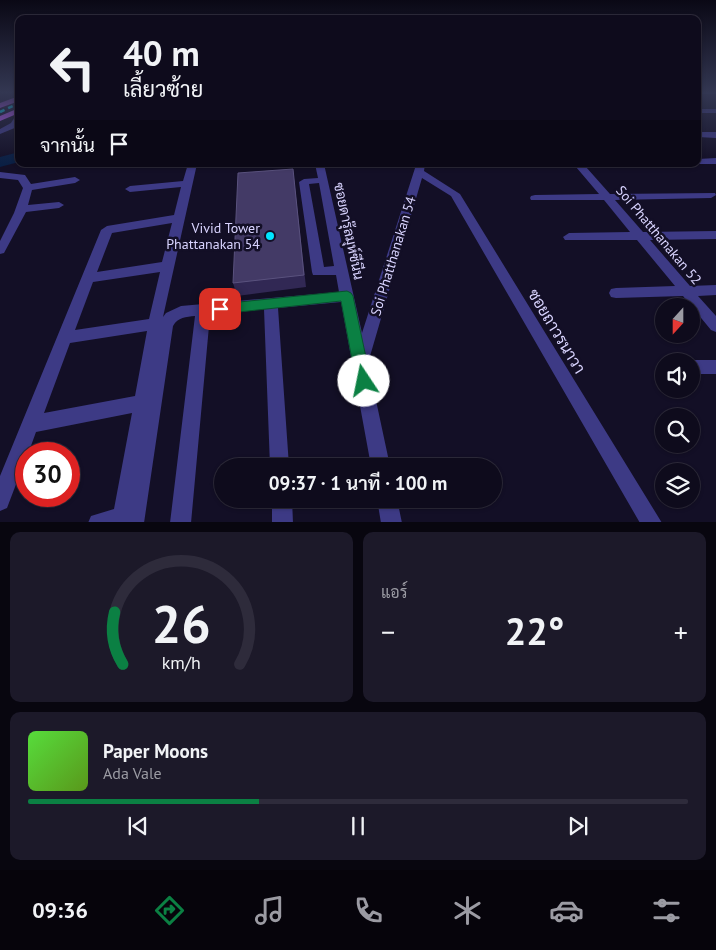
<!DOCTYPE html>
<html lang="th">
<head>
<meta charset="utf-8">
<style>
	:root { --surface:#0e0b1c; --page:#1c1929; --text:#f1f3f6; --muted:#9b9ba3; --line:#2e2b3b; --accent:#0b8043 }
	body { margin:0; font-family:"PT Sans",Sarabun,sans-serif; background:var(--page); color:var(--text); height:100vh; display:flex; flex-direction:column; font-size:19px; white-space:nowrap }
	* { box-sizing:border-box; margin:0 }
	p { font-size:16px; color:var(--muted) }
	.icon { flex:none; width:28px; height:28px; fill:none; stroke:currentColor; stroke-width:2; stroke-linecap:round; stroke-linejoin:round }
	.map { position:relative; height:522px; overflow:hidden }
	.sheet { display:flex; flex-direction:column; gap:10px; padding:10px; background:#08060f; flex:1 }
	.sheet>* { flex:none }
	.banner { position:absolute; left:15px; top:15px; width:686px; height:152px; border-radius:10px; box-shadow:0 1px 4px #0004,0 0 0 1px var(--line); background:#0e0b1c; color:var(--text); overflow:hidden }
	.needle { width:32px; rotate:201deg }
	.controls { position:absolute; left:655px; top:298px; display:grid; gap:10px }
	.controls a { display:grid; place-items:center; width:45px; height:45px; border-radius:50%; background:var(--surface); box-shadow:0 1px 4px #0004,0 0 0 1px var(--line); font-size:25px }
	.speed { position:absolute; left:15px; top:442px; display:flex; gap:10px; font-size:25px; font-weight:700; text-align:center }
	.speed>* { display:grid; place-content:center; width:65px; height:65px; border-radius:50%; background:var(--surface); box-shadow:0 1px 4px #0004,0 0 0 1px var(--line); line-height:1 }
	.speed .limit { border:8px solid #d22; background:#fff; color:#111 }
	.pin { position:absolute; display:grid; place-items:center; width:42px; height:42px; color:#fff; margin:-21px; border-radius:10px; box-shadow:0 2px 8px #0006 }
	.me { position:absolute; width:55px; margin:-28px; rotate:349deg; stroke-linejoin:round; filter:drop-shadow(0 0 4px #0008) }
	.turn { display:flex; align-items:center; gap:18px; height:105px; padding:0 25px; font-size:22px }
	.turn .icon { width:65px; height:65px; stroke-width:2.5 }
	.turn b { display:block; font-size:35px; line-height:42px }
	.then { display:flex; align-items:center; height:48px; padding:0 25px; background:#0003; gap:10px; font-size:19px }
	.big { font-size:38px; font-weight:600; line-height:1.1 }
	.sheet .tile { flex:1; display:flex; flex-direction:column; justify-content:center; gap:8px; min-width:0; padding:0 18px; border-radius:10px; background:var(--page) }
	.sheet .dial { align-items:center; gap:0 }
	.dial svg { height:130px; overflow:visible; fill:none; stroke:var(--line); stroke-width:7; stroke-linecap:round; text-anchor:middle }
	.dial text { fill:var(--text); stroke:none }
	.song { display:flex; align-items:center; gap:15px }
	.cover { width:60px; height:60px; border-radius:8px; background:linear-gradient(135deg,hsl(110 70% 55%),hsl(90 70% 35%)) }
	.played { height:5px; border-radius:2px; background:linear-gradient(90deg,var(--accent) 35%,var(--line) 35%) }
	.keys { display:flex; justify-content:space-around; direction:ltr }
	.heat { display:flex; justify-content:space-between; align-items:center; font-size:28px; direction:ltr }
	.sheet .tiles { flex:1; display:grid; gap:10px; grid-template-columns:1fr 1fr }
	.tile:last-child { grid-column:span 2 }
	.trip { position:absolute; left:214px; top:458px; width:288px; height:50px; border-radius:25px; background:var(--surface); box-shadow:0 1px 4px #0004,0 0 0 1px var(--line); font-weight:600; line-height:50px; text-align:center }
	.dock { display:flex; height:80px; justify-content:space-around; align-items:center; background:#06040b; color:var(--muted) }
	.dock .icon { width:35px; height:35px }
	.dock .on { color:var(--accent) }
	.dock b { font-size:22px; color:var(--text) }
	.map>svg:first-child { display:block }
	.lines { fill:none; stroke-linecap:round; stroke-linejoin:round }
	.river { fill:#0a1f44; fill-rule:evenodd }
	.minor { fill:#3d3a85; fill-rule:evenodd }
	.major { fill:#c25bff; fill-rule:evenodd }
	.rail { stroke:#00e5ff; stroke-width:2.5; stroke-dasharray:5 4; stroke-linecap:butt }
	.wall { fill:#312854 }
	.building { fill:#433a66; stroke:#5a527e }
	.route { fill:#0b8043; stroke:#07532c }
	.poi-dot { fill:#00e5ff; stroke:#130f26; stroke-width:2 }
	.labels { text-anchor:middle; stroke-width:5; stroke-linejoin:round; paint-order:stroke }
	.poi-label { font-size:14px; fill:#d9d4ff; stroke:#130f26; text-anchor:end }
	.street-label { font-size:14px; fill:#d9d4ff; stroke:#130f26 }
	.near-street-label { font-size:16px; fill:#d9d4ff; stroke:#130f26 }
</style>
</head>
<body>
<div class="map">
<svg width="716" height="523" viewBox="0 0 716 523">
	<rect width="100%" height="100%" fill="#130f26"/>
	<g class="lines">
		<path class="river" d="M19,152V162L0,167V157Z"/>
		<path class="minor" d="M698,92H716V94H698Z
			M698,109H716V113H698Z
			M16,115H19L17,127L0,134V129L11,123Z
			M698,132H716V138L698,137Z
			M716,158V164H695H698V159Z
			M188,164H197L163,317L166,313L181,306L339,292L336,275H313L312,272L299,182L304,179L318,178L315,164H324L362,333L416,165L425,164L424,171L460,194L662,523H640L451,196L422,178L368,363L390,466H371L341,302L278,308L289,466H270L264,309L210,315L191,523H170L195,316C186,317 178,317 173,326L144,523H88L91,516L114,509L132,413L36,432L28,454H26V458L7,508L0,511V476L101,230L107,226L174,215L181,187L130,192L125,189L130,186L183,181ZM319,183L334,266L324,267L309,184ZM172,223L162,262L97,272L112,233ZM160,272L149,319L75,330L93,282ZM147,331L135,396L44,413L70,343Z
			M503,164H591L586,167L610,194L715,193L716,195L711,198L615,200L643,232L716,231V239L650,240L690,286L716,285V295L698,296L716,316V332L711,330L683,296L616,298L611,297L609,293L611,289L616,288L675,286L637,240H565L563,237L569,233L630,232L604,200H531L530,198L531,196L535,195L599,194L576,167L507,168L504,167Z
			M0,172L25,175L31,184L75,177L80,180L75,183L32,190L28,205L59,202L64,205L59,208L26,212L4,253L0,254V241L14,213L23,188L18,180L0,178Z
			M691,360H716V374H691V361H687Z
			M272,499H292L293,523H272Z
			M377,499H397L402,523H381Z"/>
		<path class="major" d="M19,96V101L0,108V103Z
			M19,108V113L0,121V116Z"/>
		<path class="rail" d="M0,112L19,103"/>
	</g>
	<path class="wall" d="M293,169L306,287L237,296L233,283Z"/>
	<path class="building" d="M293,169L304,275L233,283L238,173Z"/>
	<linearGradient id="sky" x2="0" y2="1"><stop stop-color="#0a0815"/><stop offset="0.56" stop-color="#333752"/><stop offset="1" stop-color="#333752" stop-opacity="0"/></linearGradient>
	<rect width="716" height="165" fill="url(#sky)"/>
	<path class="route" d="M347,291L351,293L353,296L371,381L369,385L364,387L358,385L356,381L341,301L220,314L216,312L214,309L216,305L220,304Z"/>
	<circle class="poi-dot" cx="270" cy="236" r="5"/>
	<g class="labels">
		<g class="poi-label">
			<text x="260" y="233">Vivid Tower<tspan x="260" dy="16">Phattanakan 54</tspan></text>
		</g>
		<g class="street-label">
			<text transform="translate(349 231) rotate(78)" y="5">ซอยดารุ๊ลมุห์ซีนีน</text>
			<text transform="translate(659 235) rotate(50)" y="5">Soi Phatthanakan 52</text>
			<text transform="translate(393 256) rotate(-73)" y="5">Soi Phatthanakan 54</text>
		</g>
		<g class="near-street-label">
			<text transform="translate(557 331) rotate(59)" y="6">ซอยถาวรนาวา</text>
		</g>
	</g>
</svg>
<div class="controls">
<a><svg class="needle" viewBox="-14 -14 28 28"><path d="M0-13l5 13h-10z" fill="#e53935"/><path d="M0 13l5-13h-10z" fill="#9b9ba3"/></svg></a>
<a><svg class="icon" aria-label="sound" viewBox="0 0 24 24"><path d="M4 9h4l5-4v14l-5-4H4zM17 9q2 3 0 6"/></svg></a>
<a><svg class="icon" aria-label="search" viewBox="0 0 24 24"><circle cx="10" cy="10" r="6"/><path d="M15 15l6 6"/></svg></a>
<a><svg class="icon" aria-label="layers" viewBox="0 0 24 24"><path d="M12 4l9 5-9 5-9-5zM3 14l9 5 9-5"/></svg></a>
</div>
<div class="speed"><div class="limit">30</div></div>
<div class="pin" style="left:220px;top:309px;background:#d93025"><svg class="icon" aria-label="arrive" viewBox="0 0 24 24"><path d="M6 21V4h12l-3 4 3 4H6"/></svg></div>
<svg class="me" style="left:364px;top:381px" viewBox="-20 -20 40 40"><circle r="19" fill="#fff"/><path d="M0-13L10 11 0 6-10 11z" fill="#0b8043"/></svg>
<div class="trip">09:37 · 1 นาที · 100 m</div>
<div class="banner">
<div class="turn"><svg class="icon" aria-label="left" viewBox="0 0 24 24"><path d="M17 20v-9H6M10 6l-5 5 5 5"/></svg><div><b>40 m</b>เลี้ยวซ้าย</div></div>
<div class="then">จากนั้น<svg class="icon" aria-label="arrive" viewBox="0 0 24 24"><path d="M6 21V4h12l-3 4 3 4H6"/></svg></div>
</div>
</div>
<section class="sheet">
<div class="tiles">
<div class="tile dial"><svg viewBox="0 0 100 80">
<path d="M14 69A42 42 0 1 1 86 69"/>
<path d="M14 69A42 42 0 0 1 9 37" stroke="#0b8043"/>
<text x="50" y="56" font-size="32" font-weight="700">26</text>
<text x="50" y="72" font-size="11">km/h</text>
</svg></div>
<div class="tile"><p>แอร์</p>
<div class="heat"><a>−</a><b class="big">22°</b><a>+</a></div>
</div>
<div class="tile">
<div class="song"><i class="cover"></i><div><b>Paper Moons</b><p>Ada Vale</p></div></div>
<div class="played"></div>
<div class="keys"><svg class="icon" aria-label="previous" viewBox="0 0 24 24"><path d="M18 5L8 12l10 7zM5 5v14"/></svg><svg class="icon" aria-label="pause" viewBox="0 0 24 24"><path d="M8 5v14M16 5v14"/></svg><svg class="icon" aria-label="next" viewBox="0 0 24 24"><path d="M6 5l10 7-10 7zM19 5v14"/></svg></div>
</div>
</div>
</section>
<nav class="dock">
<b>09:36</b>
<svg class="icon on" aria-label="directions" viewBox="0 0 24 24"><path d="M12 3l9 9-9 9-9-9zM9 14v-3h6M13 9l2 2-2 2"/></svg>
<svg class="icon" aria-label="music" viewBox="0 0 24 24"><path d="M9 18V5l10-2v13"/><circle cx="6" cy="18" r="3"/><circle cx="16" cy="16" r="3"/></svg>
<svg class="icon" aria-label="phone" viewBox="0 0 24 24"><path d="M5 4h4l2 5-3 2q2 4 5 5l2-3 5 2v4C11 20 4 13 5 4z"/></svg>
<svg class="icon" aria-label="climate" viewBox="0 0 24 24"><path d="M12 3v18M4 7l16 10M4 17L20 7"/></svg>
<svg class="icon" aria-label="car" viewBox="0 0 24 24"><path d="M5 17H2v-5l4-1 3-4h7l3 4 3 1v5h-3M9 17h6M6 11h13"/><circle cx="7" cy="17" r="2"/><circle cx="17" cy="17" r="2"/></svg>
<svg class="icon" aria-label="filters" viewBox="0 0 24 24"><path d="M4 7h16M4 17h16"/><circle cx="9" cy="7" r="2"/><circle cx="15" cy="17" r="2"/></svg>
</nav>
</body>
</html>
